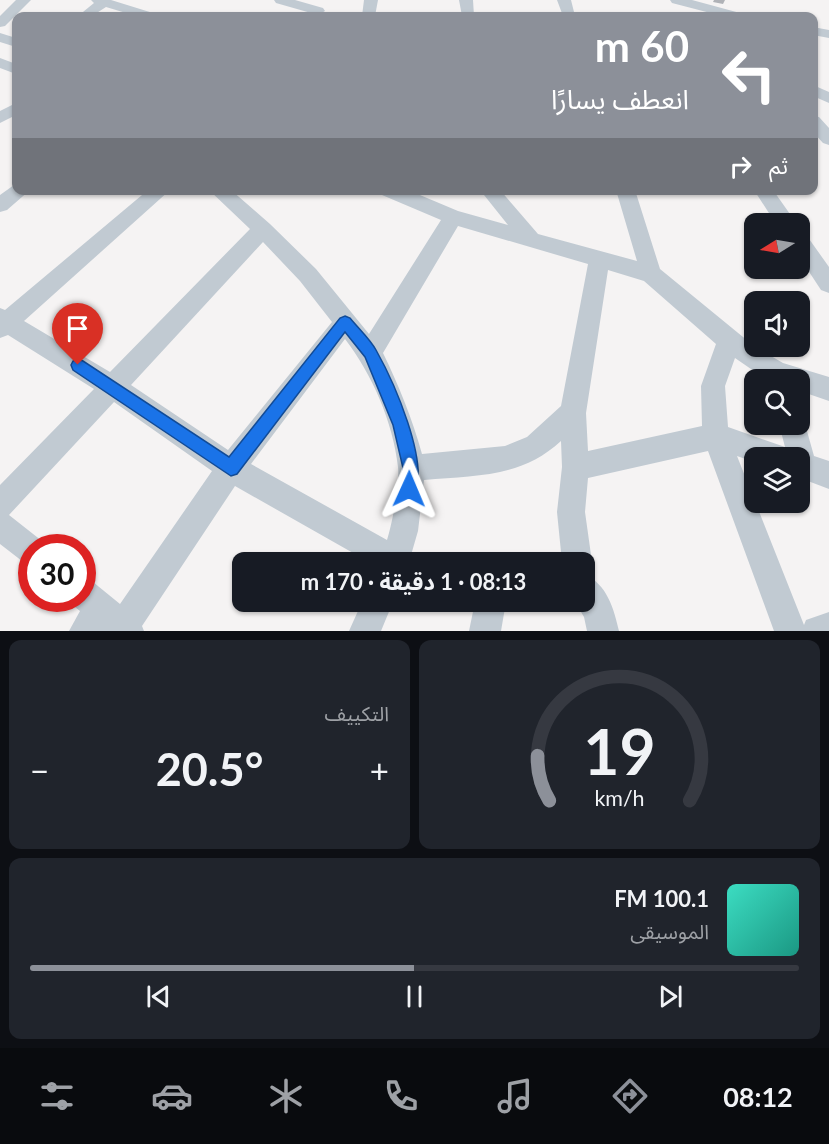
<!DOCTYPE html>
<html lang="ar">
<head>
<meta charset="utf-8">
<style>
	:root { --surface:#171b24; --page:#20242c; --text:#f1f3f6; --muted:#9ea1a6; --line:#363941; --accent:#8c9099 }
	body { margin:0; font-family:Lato,"Noto Sans Arabic",sans-serif; background:var(--page); color:var(--text); direction:rtl; height:100vh; display:flex; flex-direction:column; font-size:22px; white-space:nowrap }
	* { box-sizing:border-box; margin:0 }
	p { font-size:20px; color:var(--muted) }
	.icon { flex:none; width:33px; height:33px; fill:none; stroke:currentColor; stroke-width:2; stroke-linecap:round; stroke-linejoin:round }
	.map { position:relative; height:631px; overflow:hidden; direction:ltr }
	.sheet { display:flex; flex-direction:column; gap:9px; padding:9px; background:#0d0f14; flex:1 }
	.sheet>* { flex:none }
	.guide { position:absolute; left:12px; top:12px; width:806px; height:183px; border-radius:12px; box-shadow:0 2px 4px #0004; direction:rtl; background:#8c9099; color:#fff; overflow:hidden }
	.needle { width:39px; rotate:259deg }
	.tools { position:absolute; left:744px; top:213px; display:grid; gap:12px }
	.tools a { display:grid; place-items:center; width:66px; height:66px; border-radius:12px; background:var(--surface); box-shadow:0 2px 4px #0004; font-size:30px }
	.speed { position:absolute; left:18px; top:534px; display:flex; gap:12px; font-size:30px; font-weight:700; text-align:center }
	.speed>* { display:grid; place-content:center; width:78px; height:78px; border-radius:50%; background:var(--surface); box-shadow:0 2px 4px #0004; line-height:1 }
	.speed .limit { border:9px solid #d22; background:#fff; color:#111 }
	.pin { position:absolute; display:grid; place-items:center; width:51px; height:51px; color:#fff; margin:-62px -26px; border-radius:50% 50% 50% 0; rotate:-45deg; box-shadow:0 0 6px #0007 }
	.pin .icon { rotate:45deg }
	.me { position:absolute; width:66px; margin:-33px; rotate:1deg; stroke-linejoin:round; filter:drop-shadow(0 0 4px #0008) }
	.turn { display:flex; align-items:center; gap:21px; height:126px; padding:0 30px; font-size:27px }
	.turn .icon { width:78px; height:78px; stroke-width:2.5 }
	.turn b { display:block; font-size:42px; line-height:51px }
	.then { display:flex; align-items:center; height:57px; padding:0 30px; background:#0003; gap:12px; font-size:22px }
	.big { font-size:45px; font-weight:700; line-height:1.1 }
	.sheet .tile { flex:1; display:flex; flex-direction:column; justify-content:center; gap:9px; min-width:0; padding:0 21px; border-radius:12px; background:var(--page) }
	.sheet .dial { align-items:center; gap:0 }
	.dial svg { height:156px; overflow:visible; fill:none; stroke:var(--line); stroke-width:7; stroke-linecap:round; text-anchor:middle }
	.dial text { fill:var(--text); stroke:none }
	.song { display:flex; align-items:center; gap:18px }
	.cover { width:72px; height:72px; border-radius:9px; background:linear-gradient(135deg,hsl(170 70% 55%),hsl(170 70% 35%)) }
	.played { height:6px; border-radius:3px; background:linear-gradient(90deg,var(--accent) 50%,var(--line) 50%) }
	.keys { display:flex; justify-content:space-around; direction:ltr }
	.heat { display:flex; justify-content:space-between; align-items:center; font-size:33px; direction:ltr }
	.sheet .tiles { flex:1; display:grid; gap:9px; grid-template-columns:1fr 1fr }
	.tile:last-child { grid-column:span 2 }
	.trip { position:absolute; left:232px; top:552px; width:363px; height:60px; border-radius:12px; background:var(--surface); box-shadow:0 2px 4px #0004; font-weight:700; line-height:60px; text-align:center; direction:rtl }
	.dock { display:flex; height:96px; justify-content:space-around; align-items:center; background:#090b0e; color:var(--muted) }
	.dock .icon { width:42px; height:42px }
	.dock .current { color:var(--accent) }
	.dock b { font-size:27px; color:var(--text) }
	.map>svg:first-child { display:block }
	.lines { fill:none; stroke-linecap:round; stroke-linejoin:round }
	.minor { fill:#c1cad2; fill-rule:evenodd }
	.wall { fill:#b0b2b7 }
	.route { fill:#1a73e8; stroke:#114b97; stroke-width:1.5 }
</style>
</head>
<body>
<div class="map">
<svg width="829" height="631" viewBox="0 0 829 631">
	<rect width="100%" height="100%" fill="#f5f3f3"/>
	<g class="lines">
		<path class="minor" d="M16,0H31L5,26L0,27V16Z
			M91,0H111L153,13L155,16H136L106,7L92,16H78L94,3Z
			M274,0H295L323,8L325,11L318,15L276,3Z
			M364,0H378L375,16H362Z
			M459,0H473L474,16H462Z
			M557,0H571L575,16H563Z
			M670,0H692L740,13L742,16H722L672,3Z
			M813,27L829,30V38L813,35Z
			M0,33L16,38V47L0,42Z
			M0,58L16,64V74L0,68Z
			M813,85L829,92V103L813,96Z
			M16,103V115L0,123V111Z
			M813,116L819,117L829,128V145L823,143L813,132Z
			M14,185H16V190H30L7,210L0,212V195Z
			M148,190H170L24,321L110,372L250,229L209,190H231L270,224L316,269L369,334L441,220L382,195L380,190H408L458,211L508,225L480,190H500L538,234L637,261L616,190H635L660,269L754,346L783,363L829,377V401L800,391V380H767L735,358L725,386L728,427L785,447L779,424H800V414L805,424L814,456L829,461V489L800,478V458H754V462L737,456L804,625L806,620L829,612V631H774L708,451L588,478L585,512L592,562L585,574V562H562L557,512L562,467L561,441C521,478 476,475 424,480L418,531L409,562H369L235,486L142,626L144,631H69L80,611L71,604L69,598H82V578L93,582L120,604L212,471L114,402L9,515L42,541L45,548H32V566L22,561L0,544V485L94,389L8,335L0,338V308L5,310ZM458,226L588,264L561,406L527,437L505,446L422,454C412,418 399,386 383,353ZM263,242L300,281L332,322L228,450L131,385ZM608,270L644,281L716,344L701,386L702,426L588,451L586,413ZM345,339C372,374 393,422 398,467C400,482 392,525 387,540L251,464Z
			M754,190H773L797,224H776Z
			M800,234L807,236L829,267V293L821,290L800,258Z
			M585,575C607,584 614,609 619,631H587L584,617L575,602H585Z
			M362,602H393L381,631H349Z
			M475,602H506L501,631H469Z"/>
	</g>
	<path class="wall" d="M714,0H725L723,4L713,2Z"/>
	<path class="route" d="M345,316L350,318C358,328 370,339 376,350C394,382 429,461 415,495L409,498L403,495L401,489L403,468L393,425L365,357L345,332L237,474L231,476L73,370L71,365L73,361L78,359L83,361L229,457L340,318Z"/>
</svg>
<div class="tools">
<a><svg class="needle" viewBox="-14 -14 28 28"><path d="M0-13l5 13h-10z" fill="#e53935"/><path d="M0 13l5-13h-10z" fill="#9ea1a6"/></svg></a>
<a><svg class="icon" aria-label="sound" viewBox="0 0 24 24"><path d="M4 9h4l5-4v14l-5-4H4zM17 9q2 3 0 6"/></svg></a>
<a><svg class="icon" aria-label="search" viewBox="0 0 24 24"><circle cx="10" cy="10" r="6"/><path d="M15 15l6 6"/></svg></a>
<a><svg class="icon" aria-label="layers" viewBox="0 0 24 24"><path d="M12 4l9 5-9 5-9-5zM3 14l9 5 9-5"/></svg></a>
</div>
<div class="speed"><div class="limit">30</div></div>
<div class="pin" style="left:78px;top:365px;background:#d93025"><svg class="icon" aria-label="arrive" viewBox="0 0 24 24"><path d="M6 21V4h12l-3 4 3 4H6"/></svg></div>
<svg class="me" style="left:409px;top:489px" viewBox="-20 -20 40 40"><path d="M0-17L14 15 0 8-14 15z" fill="#1a73e8" stroke="#fff" stroke-width="4"/></svg>
<div class="trip">08:13 · 1 دقيقة · 170 m</div>
<div class="guide">
<div class="turn"><svg class="icon" aria-label="left" viewBox="0 0 24 24"><path d="M17 20v-9H6M10 6l-5 5 5 5"/></svg><div><b>60 m</b>انعطف يسارًا</div></div>
<div class="then">ثم<svg class="icon" aria-label="right" viewBox="0 0 24 24"><path d="M7 20v-9h11M14 6l5 5-5 5"/></svg></div>
</div>
</div>
<section class="sheet">
<div class="tiles">
<div class="tile dial"><svg viewBox="0 0 100 80">
<path d="M14 69A42 42 0 1 1 86 69"/>
<path d="M14 69A42 42 0 0 1 8 46" stroke="#8c9099"/>
<text x="50" y="56" font-size="32" font-weight="700">19</text>
<text x="50" y="72" font-size="11">km/h</text>
</svg></div>
<div class="tile"><p>التكييف</p>
<div class="heat"><a>−</a><b class="big">20.5°</b><a>+</a></div>
</div>
<div class="tile">
<div class="song"><i class="cover"></i><div><b>100.1 FM</b><p>الموسيقى</p></div></div>
<div class="played"></div>
<div class="keys"><svg class="icon" aria-label="previous" viewBox="0 0 24 24"><path d="M18 5L8 12l10 7zM5 5v14"/></svg><svg class="icon" aria-label="pause" viewBox="0 0 24 24"><path d="M8 5v14M16 5v14"/></svg><svg class="icon" aria-label="next" viewBox="0 0 24 24"><path d="M6 5l10 7-10 7zM19 5v14"/></svg></div>
</div>
</div>
</section>
<nav class="dock">
<b>08:12</b>
<svg class="icon current" aria-label="directions" viewBox="0 0 24 24"><path d="M12 3l9 9-9 9-9-9zM9 14v-3h6M13 9l2 2-2 2"/></svg>
<svg class="icon" aria-label="music" viewBox="0 0 24 24"><path d="M9 18V5l10-2v13"/><circle cx="6" cy="18" r="3"/><circle cx="16" cy="16" r="3"/></svg>
<svg class="icon" aria-label="phone" viewBox="0 0 24 24"><path d="M5 4h4l2 5-3 2q2 4 5 5l2-3 5 2v4C11 20 4 13 5 4z"/></svg>
<svg class="icon" aria-label="climate" viewBox="0 0 24 24"><path d="M12 3v18M4 7l16 10M4 17L20 7"/></svg>
<svg class="icon" aria-label="car" viewBox="0 0 24 24"><path d="M5 17H2v-5l4-1 3-4h7l3 4 3 1v5h-3M9 17h6M6 11h13"/><circle cx="7" cy="17" r="2"/><circle cx="17" cy="17" r="2"/></svg>
<svg class="icon" aria-label="filters" viewBox="0 0 24 24"><path d="M4 7h16M4 17h16"/><circle cx="9" cy="7" r="2"/><circle cx="15" cy="17" r="2"/></svg>
</nav>
</body>
</html>
